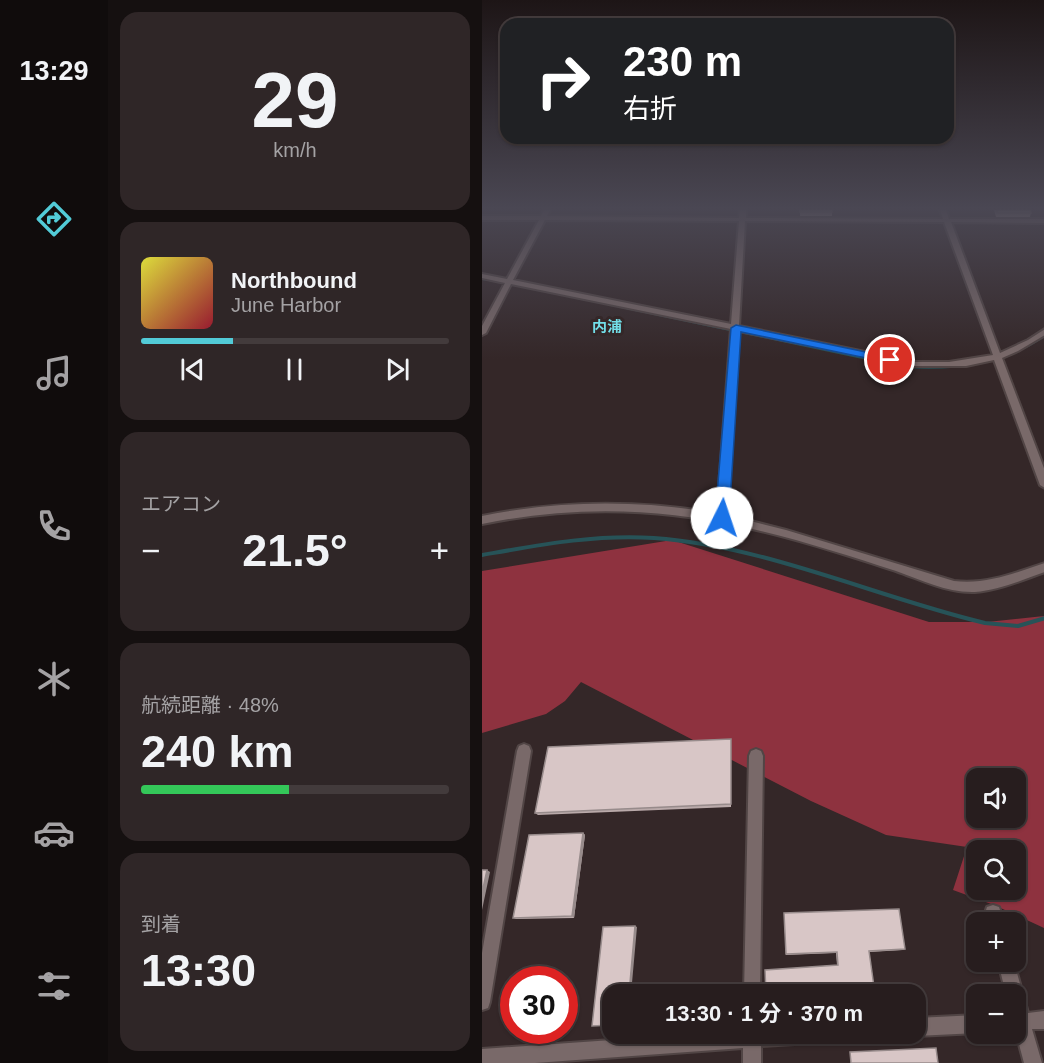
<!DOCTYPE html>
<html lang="ja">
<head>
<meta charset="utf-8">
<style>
	:root { --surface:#271d1e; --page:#2f2627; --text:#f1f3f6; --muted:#a4a2a4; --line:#433b3c; --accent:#52cbd7 }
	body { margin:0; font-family:Arial,"Noto Sans JP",sans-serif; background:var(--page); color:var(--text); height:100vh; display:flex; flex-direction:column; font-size:22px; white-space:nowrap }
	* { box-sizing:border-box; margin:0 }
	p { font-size:20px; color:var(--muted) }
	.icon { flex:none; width:33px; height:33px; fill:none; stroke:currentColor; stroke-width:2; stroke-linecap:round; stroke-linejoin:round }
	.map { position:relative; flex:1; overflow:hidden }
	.panel { display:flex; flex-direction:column; gap:12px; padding:12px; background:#151010; width:374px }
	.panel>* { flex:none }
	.hud { position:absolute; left:18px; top:18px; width:454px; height:126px; border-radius:18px; box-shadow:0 2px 4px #0004,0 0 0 2px var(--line); background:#202124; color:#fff; overflow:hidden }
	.tools { position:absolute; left:484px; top:768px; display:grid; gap:12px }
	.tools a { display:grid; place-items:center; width:60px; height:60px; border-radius:12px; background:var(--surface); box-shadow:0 2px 4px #0004,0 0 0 2px var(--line); font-size:30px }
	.speed { position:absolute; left:18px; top:966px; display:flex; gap:12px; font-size:30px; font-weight:700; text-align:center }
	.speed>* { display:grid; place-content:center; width:78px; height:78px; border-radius:50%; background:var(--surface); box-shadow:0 2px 4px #0004,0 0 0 2px var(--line); line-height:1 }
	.speed .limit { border:9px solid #d22; background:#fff; color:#111 }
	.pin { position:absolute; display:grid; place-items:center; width:51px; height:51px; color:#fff; margin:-26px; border:3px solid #fff; border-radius:50%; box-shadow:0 2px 6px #0007 }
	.me { position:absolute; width:66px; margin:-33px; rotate:4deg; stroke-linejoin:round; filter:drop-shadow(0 0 4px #0008) }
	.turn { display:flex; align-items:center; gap:21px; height:126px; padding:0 24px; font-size:27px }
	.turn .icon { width:78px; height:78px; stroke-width:2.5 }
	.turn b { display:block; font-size:42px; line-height:51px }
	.big { font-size:45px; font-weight:700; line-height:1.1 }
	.panel .card { flex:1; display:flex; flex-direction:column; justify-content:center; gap:9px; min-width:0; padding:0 21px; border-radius:18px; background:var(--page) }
	.panel .dial { align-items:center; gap:0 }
	.dial b { font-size:78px; line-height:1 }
	.song { display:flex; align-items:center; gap:18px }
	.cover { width:72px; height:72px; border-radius:9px; background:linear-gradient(135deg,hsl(60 70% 55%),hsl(350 70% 35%)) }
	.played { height:6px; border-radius:3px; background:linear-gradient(90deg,var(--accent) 30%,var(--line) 30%) }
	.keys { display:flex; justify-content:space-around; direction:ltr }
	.heat { display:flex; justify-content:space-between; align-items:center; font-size:33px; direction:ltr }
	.charge { height:9px; border-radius:4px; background:linear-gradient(90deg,#34c759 48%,var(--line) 0) }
	.trip { position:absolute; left:120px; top:984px; width:324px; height:60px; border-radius:18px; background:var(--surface); box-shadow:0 2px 4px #0004,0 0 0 2px var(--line); font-weight:700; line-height:60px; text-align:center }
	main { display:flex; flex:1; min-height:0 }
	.menu { display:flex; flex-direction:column; width:108px; justify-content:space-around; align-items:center; background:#100c0c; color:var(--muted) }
	.menu .icon { width:42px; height:42px }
	.menu .on { color:var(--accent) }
	.menu b { font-size:27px; color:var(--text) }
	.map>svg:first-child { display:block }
	.forest { fill:#8e323f; fill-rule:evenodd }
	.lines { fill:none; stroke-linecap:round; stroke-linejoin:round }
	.stream-far1 { stroke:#275358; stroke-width:2 }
	.stream { stroke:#275358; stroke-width:4 }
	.minor-casing { stroke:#514545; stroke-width:4 }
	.minor { fill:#796969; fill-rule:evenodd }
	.wall { fill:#baaaaa }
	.shaded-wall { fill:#978b8b }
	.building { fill:#d8c6c6; stroke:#978b8b; stroke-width:1.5 }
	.route { fill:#1a73e8; stroke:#114b97; stroke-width:1.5 }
	.labels { text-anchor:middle; stroke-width:6; stroke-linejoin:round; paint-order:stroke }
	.far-neighbourhood-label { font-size:15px; font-weight:bold; fill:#72dee8; stroke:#342728 }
</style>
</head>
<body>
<main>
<nav class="menu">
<b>13:29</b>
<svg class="icon on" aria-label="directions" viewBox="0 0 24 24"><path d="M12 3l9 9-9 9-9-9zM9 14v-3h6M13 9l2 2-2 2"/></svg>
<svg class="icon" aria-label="music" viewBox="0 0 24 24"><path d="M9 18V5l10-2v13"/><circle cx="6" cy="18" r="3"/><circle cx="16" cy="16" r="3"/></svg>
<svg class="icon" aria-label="phone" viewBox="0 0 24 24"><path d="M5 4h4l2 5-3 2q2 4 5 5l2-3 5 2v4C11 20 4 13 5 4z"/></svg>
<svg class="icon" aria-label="climate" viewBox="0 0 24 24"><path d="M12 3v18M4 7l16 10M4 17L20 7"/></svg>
<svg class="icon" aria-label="car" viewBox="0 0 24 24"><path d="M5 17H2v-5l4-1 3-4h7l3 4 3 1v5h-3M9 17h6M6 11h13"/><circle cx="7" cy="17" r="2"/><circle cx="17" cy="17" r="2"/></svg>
<svg class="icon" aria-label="filters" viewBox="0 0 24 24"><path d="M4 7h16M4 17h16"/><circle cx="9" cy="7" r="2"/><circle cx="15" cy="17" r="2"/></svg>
</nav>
<section class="panel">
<div class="card dial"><b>29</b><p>km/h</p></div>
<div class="card">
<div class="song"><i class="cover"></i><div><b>Northbound</b><p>June Harbor</p></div></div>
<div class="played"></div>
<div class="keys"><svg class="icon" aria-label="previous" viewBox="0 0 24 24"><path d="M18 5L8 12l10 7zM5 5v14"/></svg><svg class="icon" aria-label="pause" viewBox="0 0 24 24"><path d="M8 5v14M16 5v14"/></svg><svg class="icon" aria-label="next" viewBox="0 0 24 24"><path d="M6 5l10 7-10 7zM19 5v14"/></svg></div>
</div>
<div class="card"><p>エアコン</p>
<div class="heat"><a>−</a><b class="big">21.5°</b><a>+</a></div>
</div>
<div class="card"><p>航続距離 · 48%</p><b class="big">240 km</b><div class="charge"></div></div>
<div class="card"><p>到着</p><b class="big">13:30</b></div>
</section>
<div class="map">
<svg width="563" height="1063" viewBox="0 0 563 1063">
	<rect width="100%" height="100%" fill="#342728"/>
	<path class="forest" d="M190,540L447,622H505L562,616V928L512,905L471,890L485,847L404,835L329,801L99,682L83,701L64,714L0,733V571ZM495,778H534V818H495ZM495,850H534V890H495Z"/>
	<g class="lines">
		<path class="stream-far1" d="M0,279L13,281
			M25,283L423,367C474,370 520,365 563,336"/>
		<path class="stream" d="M0,555C57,545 114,534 172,538C284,546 394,597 503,623L536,626L563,618"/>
		<defs>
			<path id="minor" d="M62,210H68L65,216L257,218L258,210H264V218L461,219L458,210H464L467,219H563V223L469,222L518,353L546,340L563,329V335L536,351L520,358L563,471V488L558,485L512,360L484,366H432L257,331L245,515L304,530L472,581C504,585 533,573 563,563V572C540,580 517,590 493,592C465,593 440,580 414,571C364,555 313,538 261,527C175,507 87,506 0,524V516C79,500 156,500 235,513L249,329L29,284L4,333L0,335V326L23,283L0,278V274L25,279L57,220H0V216H59ZM63,220L257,221L249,324L31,280ZM263,221L462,222L511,355L467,362H432L257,326Z
				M42,744L47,746L49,751L8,1002L6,1008L0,1010V953L35,751L37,746Z
				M274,749L279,751L281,756L278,994H262L267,756L269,751Z
				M511,905L517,907L522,922H506L503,913L505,907Z
				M516,962H532L546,1013L563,1011V1029H550L560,1063H542L534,1033V994H524Z
				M495,1015V1033L434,1036L429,1034H434V1018Z
				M216,1034H338L335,1040L329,1043L279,1046V1063H261V1048L53,1063H0V1049Z"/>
		</defs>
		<use href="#minor" class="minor-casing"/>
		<use href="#minor" class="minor"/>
	</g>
	<path class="wall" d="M318,210H350V216H318Z
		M512,210H548L549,213L548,217H514Z
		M249,739V807L56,815L53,813Z
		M101,833L103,835L92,918L34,919L31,918Z
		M302,914L423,949L421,950L388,952L355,965L354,953L304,955Z"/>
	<path class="shaded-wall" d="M101,833L103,835L92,918L90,916Z
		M5,870L8,872L0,910V893Z
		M153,926L155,927L149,994H147Z"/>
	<path class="building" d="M318,210H350V212H318Z
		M515,210H548L549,213H515Z
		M249,739V804L53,813L66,747Z
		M101,833L90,916L31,918L47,835Z
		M0,870H5L0,893Z
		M417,909L423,949L387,951L393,994H284L283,970L356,965L355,952L304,954L302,913Z
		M153,926L147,994H130V1025L110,1026L121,927Z
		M454,1048L456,1063H369L368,1052Z"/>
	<linearGradient id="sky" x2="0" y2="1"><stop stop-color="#1d1516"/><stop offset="0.58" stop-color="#4a4753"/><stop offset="1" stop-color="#4a4753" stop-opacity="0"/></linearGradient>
	<rect width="563" height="359" fill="url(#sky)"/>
	<path class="route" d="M254,325L408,357L414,360L408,363L259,332L247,518L240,523L233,518L249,328Z"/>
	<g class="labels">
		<g class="far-neighbourhood-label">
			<text x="125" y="332">内浦</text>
		</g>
	</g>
</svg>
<div class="tools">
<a><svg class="icon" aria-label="sound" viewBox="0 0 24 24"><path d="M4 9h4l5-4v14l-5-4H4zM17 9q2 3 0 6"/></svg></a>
<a><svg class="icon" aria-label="search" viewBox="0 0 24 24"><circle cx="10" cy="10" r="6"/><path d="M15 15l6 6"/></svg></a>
<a>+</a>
<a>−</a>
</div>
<div class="speed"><div class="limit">30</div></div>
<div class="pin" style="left:408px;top:360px;background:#d93025"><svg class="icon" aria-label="arrive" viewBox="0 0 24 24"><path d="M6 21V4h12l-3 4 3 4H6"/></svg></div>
<svg class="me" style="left:240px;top:518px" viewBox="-20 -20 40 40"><circle r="19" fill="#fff"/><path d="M0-13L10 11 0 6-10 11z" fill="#1a73e8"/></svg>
<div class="trip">13:30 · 1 分 · 370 m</div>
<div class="hud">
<div class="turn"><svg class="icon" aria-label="right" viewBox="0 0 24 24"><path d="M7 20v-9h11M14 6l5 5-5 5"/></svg><div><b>230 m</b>右折</div></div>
</div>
</div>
</main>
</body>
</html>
